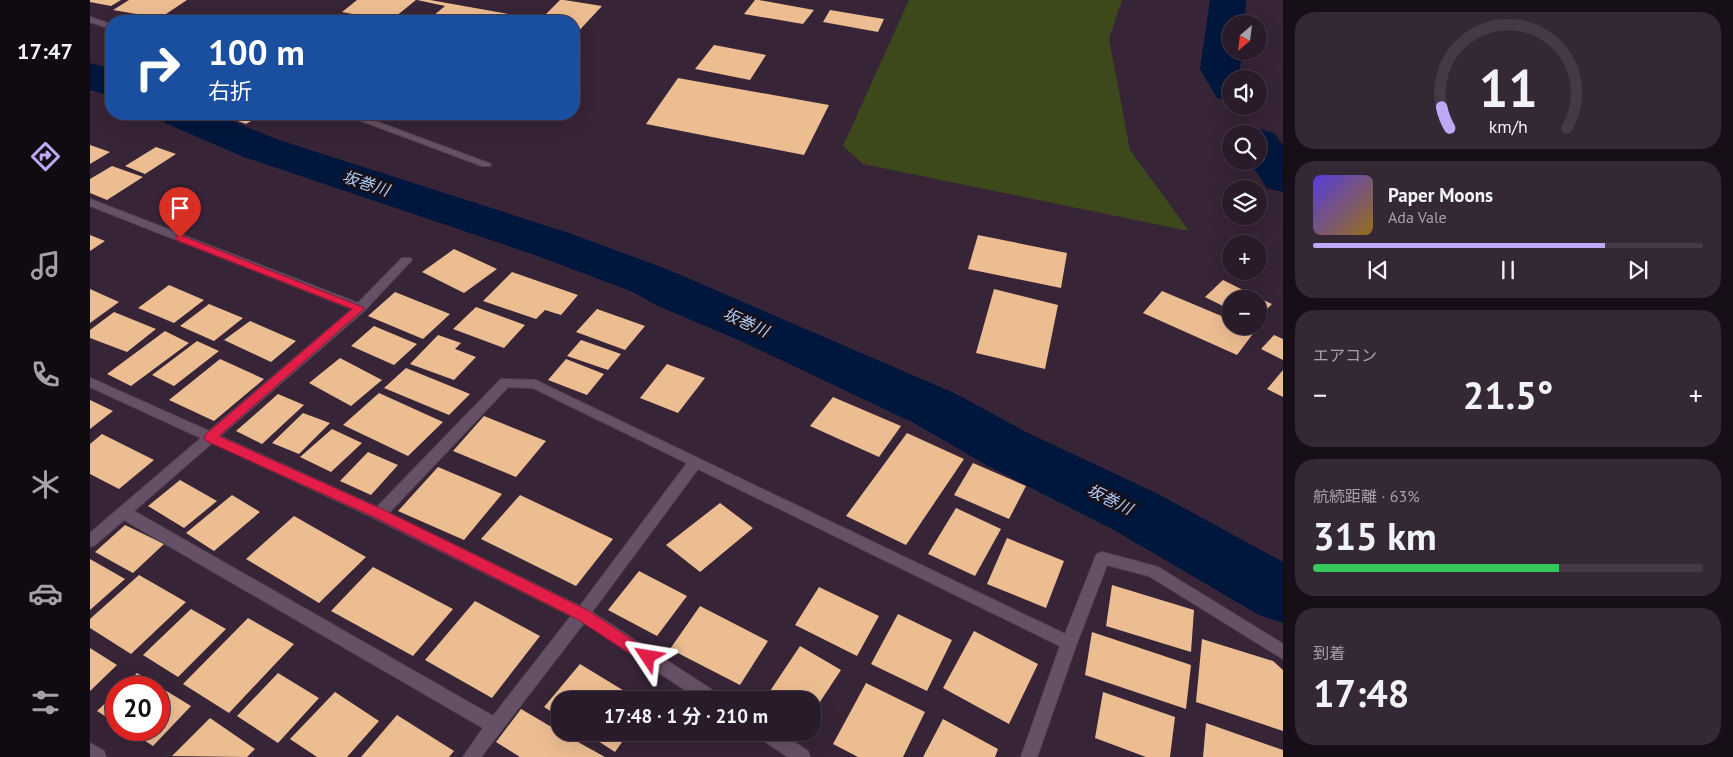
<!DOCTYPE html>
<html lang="ja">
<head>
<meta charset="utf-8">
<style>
	:root { --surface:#291b29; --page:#352835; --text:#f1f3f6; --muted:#a5a1a8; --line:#453946; --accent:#bda9f5 }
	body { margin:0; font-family:"PT Sans","Noto Sans JP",sans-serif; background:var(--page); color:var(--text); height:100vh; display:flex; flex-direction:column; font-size:19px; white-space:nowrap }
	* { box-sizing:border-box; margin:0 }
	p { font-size:16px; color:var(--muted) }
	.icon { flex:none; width:28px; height:28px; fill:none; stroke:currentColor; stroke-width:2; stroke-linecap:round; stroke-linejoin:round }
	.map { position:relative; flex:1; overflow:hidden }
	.drawer { display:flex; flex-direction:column; gap:12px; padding:12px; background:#170f17; width:450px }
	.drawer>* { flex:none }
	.top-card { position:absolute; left:15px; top:15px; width:475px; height:105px; border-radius:20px; box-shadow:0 5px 20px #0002,0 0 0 1px var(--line); background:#1a4fa0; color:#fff; overflow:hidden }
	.needle { width:32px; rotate:208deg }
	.buttons { position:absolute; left:1132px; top:15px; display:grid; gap:10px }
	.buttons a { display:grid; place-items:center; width:45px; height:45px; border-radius:50%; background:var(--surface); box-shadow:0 5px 20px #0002,0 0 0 1px var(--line); font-size:25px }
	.speed { position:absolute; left:15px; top:676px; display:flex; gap:10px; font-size:25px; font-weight:700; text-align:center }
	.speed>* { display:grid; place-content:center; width:65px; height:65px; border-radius:50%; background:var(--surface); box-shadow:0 5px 20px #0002,0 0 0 1px var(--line); line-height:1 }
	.speed .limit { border:8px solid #d22; background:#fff; color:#111 }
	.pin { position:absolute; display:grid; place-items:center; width:42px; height:42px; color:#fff; margin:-51px -21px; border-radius:50% 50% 50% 0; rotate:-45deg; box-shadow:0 0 5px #0007 }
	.pin .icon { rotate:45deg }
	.me { position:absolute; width:55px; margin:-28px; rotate:303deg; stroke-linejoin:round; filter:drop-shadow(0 0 4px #0008) }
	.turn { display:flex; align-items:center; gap:18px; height:105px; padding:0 20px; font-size:22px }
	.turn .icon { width:65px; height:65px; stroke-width:2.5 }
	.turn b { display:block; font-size:35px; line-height:42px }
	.big { font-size:38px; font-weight:700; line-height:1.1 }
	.drawer .widget { flex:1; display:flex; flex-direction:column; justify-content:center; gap:8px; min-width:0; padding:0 18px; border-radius:20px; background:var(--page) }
	.drawer .dial { align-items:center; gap:0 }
	.dial svg { height:130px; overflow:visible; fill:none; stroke:var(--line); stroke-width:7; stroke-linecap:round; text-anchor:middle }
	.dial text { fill:var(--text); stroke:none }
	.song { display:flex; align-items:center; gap:15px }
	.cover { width:60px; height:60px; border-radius:8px; background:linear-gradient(135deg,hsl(250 70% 55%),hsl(40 70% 35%)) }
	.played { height:5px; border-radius:2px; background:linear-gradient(90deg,var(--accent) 75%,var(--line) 75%) }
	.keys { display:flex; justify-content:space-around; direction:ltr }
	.heat { display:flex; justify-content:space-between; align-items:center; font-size:28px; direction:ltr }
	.charge { height:8px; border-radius:4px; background:linear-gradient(90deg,#34c759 63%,var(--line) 0) }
	.trip { position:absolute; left:461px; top:691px; width:270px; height:50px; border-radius:20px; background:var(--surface); box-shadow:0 5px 20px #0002,0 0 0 1px var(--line); font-weight:700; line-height:50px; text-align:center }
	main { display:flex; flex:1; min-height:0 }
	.tabs { display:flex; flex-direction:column; width:90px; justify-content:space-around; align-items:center; background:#100b10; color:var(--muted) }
	.tabs .icon { width:35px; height:35px }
	.tabs .current { color:var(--accent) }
	.tabs b { font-size:22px; color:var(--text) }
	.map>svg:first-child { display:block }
	.green { fill:#3e491b }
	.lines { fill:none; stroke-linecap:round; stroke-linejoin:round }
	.river { fill:#00173d; fill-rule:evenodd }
	.building { fill:#edbd92 }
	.lane-casing { stroke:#534353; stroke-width:2 }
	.lane { fill:#665065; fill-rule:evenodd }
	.route { fill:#e11d48; stroke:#92132f }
	.labels { text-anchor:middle; stroke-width:5; stroke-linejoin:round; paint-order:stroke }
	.water-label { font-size:16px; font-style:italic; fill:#b1cdf6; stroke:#191119 }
</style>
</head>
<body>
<main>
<nav class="tabs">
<b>17:47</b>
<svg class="icon current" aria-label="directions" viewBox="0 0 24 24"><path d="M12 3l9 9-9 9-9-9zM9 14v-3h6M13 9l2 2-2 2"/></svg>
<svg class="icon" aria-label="music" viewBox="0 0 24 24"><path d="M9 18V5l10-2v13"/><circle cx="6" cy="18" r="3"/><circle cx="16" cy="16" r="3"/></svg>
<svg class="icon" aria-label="phone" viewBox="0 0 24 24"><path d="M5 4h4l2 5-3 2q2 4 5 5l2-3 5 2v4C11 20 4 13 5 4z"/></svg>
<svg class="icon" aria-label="climate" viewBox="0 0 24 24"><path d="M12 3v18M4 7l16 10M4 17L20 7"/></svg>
<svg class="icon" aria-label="car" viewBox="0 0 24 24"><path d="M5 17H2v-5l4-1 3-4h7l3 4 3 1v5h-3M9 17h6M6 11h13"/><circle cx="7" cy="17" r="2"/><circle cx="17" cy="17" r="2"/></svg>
<svg class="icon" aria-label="filters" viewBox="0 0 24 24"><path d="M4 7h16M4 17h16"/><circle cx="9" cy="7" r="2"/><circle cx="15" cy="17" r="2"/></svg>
</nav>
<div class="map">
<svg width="1193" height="757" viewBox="0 0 1193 757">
	<rect width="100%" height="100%" fill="#372437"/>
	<path class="green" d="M819,0H1032L1019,39L1040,150L1099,231L773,164L753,146Z"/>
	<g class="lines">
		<path class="river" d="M1120,0H1156L1154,24H1141V51H1152L1150,69L1156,79H1141V101L1127,98L1110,69Z
			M0,63L21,69V96L0,90Z
			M69,114H126L186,139L479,233L579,270L864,393L938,433L1068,494L1193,562V623L1169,615L1024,530L896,465L824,423L653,342L566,305L543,292L445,255L154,157L75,123Z
			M1169,129L1184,133L1193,145V192L1177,188L1159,161H1169V134H1153Z"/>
	</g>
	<path class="building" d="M0,0H31L21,6L0,2Z
		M39,0H97L70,18L23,10Z
		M267,0H326L300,21L252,12Z
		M327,0H340L436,17L432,21H337L355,6Z
		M470,0H474L512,6L484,36V21H449Z
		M665,0H669L724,10L713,24L654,14Z
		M740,10L794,19L788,32L733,22Z
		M624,45L676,55L660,80L605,69Z
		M588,78L739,105L714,155L556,124Z
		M129,114H173L156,124Z
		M0,145L20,152L0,164Z
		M66,147L86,154L55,174L35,166Z
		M22,166L53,177L17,200L0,193V179Z
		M0,235L15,241L0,251Z
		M888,235L977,253L971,288L878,269Z
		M364,249L407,269L374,293L332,272Z
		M422,272L488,295L471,315L455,310L446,319L393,301Z
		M1133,280L1169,298L1182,304L1169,317V299H1141V310L1115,297Z
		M79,285L114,300L84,323L48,308Z
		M0,289L29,302L0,323Z
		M904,289L968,305L955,369L886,353Z
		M1072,291L1141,320V326H1155L1165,331L1147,355L1053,313Z
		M305,292L360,314L333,339L278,316Z
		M119,304L153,318L124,341L90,326Z
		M386,307L435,325L414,348L363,329Z
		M507,309L555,326L535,350L486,332Z
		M24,312L66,329L37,352L0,338V330Z
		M160,321L206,341L181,362L134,340Z
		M284,326L327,344L304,365L261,346Z
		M75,331L99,343L41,386L17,374Z
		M348,335L371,343L365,349L386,357L364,380L320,364Z
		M1184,335L1193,339V360L1171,349Z
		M491,340L531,354L518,370L477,356Z
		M107,341L129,351L84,386L62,375Z
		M250,358L292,380L261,406L219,383Z
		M130,359L174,379L124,421L79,400Z
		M476,359L514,374L497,395L458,380Z
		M577,364L615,378L588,413L550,398Z
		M316,368L380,394L359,415L294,388Z
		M1193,370V397L1177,389Z
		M289,393L353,422L318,456L253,425Z
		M188,394L214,405L172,444L146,431Z
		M743,397L811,426L789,457L720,426Z
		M0,400L23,411L0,429Z
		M213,413L240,423L209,454L182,443Z
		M394,416L456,441L426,477L363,451Z
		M242,429L272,443L241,472L210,457Z
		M817,433L874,459L816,545L756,516Z
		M12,434L64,460L29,489L0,474V444Z
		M278,452L308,465L281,495L250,481Z
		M883,463L936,486L919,519L864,495Z
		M348,467L412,494L374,540L308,511Z
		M90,480L127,501L94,528L58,506Z
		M142,495L170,512L124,551L96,533Z
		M430,495L523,539L486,586L391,539Z
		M630,503L663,528L610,572L576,545Z
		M866,508L911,529L885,576L838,554Z
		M204,516L276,557L229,603L156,559Z
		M35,525L74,544L43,573L5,552Z
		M917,538L974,561L956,608L897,584Z
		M0,559L35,579L0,610Z
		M283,567L363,609L323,656L241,611Z
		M549,571L597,596L567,636L518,610Z
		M49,575L96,602L41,654L0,628V619Z
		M1022,585L1104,610L1101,652L1016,626Z
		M729,587L789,616L767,656L705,625Z
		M385,601L450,636L402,698L335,660Z
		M610,606L678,641L650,685L580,649Z
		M101,609L136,629L88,677L53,655Z
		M808,614L862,640L837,691L781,664Z
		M158,618L204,644L139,713L93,684Z
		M884,631L948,664L919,724L853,688Z
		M1002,632L1101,665L1096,709L995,675Z
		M1112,639L1183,661L1193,670V731L1106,702Z
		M710,646L751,670L722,714V700H674Z
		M0,648L27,665L0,691Z
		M490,664L549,700H470V717L454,707Z
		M47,673L101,706L63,746L38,730H69V688H32Z
		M188,673L229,698L188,743L147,716Z
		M776,683L835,712L813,757H768L743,744Z
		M245,692L289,721L257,757H227L200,739Z
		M1013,692L1085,717L1080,757H1056L1005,738Z
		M26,693V723L7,711Z
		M431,709L470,732L515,757H430L406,742Z
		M307,715L364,751L359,757H271Z
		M120,718L165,749L157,757L82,756Z
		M853,719L908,749L905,757H833Z
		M1116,723L1193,750V757H1113Z
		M494,732H539L525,752Z"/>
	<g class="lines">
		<defs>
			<path id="lane" d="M0,17L21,24V29L0,22Z
				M253,114H266L401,164L400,166H392Z
				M0,199L268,303L312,258H320L322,260L320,262L274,311L130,436L287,507L411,379L445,380L975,634L1005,558L1007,554L1012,552L1068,567L1193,644V659L1059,576L1017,565L987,643L947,757H931L970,646L608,469L502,612L630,695L632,700H610L494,623L391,757H373L393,728L34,520L5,545L0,547V533L111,438L0,387V378L119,431L262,309L0,206ZM418,387L443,388L597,463L490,606L299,513ZM122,443L284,518L481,616L403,716L44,511Z
				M666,732H689L718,751L720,757H698L668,737Z
				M0,743L14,751L16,757H0Z"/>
		</defs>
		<use href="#lane" class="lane-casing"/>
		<use href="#lane" class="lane"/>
	</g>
	<path class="route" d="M86,236H93L275,308L129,436L294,510L497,610L563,653L565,657L563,662L558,663L553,662L487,619L284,517L116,441L114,438L116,434L262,309L86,240Z"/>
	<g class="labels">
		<g class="water-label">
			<text transform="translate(276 183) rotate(18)" y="6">坂巻川</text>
			<text transform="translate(656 322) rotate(24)" y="6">坂巻川</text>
			<text transform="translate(1020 499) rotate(26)" y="6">坂巻川</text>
		</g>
	</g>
</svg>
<div class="buttons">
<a><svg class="needle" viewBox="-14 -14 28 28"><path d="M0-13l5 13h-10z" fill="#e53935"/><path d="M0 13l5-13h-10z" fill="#a5a1a8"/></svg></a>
<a><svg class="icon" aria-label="sound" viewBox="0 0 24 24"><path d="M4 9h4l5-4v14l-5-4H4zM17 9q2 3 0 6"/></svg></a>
<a><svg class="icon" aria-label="search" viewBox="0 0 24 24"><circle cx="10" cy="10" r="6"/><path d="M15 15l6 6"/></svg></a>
<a><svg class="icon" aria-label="layers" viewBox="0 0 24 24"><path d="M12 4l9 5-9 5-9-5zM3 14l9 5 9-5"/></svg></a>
<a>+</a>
<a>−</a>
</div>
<div class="speed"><div class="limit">20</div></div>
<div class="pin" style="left:90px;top:238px;background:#d93025"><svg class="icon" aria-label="arrive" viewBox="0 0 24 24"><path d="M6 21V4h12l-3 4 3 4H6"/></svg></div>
<svg class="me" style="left:558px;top:657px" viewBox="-20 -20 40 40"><path d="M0-17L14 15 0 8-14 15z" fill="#e11d48" stroke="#fff" stroke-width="4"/></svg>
<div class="trip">17:48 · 1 分 · 210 m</div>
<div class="top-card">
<div class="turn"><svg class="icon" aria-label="right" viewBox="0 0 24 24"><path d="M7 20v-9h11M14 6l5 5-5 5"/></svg><div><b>100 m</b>右折</div></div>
</div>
</div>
<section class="drawer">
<div class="widget dial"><svg viewBox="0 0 100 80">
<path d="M14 69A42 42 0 1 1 86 69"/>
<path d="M14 69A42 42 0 0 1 9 56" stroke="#bda9f5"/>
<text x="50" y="56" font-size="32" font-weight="700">11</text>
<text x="50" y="72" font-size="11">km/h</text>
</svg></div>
<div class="widget">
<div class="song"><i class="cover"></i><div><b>Paper Moons</b><p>Ada Vale</p></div></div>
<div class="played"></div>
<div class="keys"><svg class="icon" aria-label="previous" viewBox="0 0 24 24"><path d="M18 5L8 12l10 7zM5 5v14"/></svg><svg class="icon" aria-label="pause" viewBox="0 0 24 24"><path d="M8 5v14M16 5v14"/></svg><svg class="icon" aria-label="next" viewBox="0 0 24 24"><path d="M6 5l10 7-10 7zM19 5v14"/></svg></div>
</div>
<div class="widget"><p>エアコン</p>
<div class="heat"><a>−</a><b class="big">21.5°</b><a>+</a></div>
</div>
<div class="widget"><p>航続距離 · 63%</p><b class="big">315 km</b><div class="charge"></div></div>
<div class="widget"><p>到着</p><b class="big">17:48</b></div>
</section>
</main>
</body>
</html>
